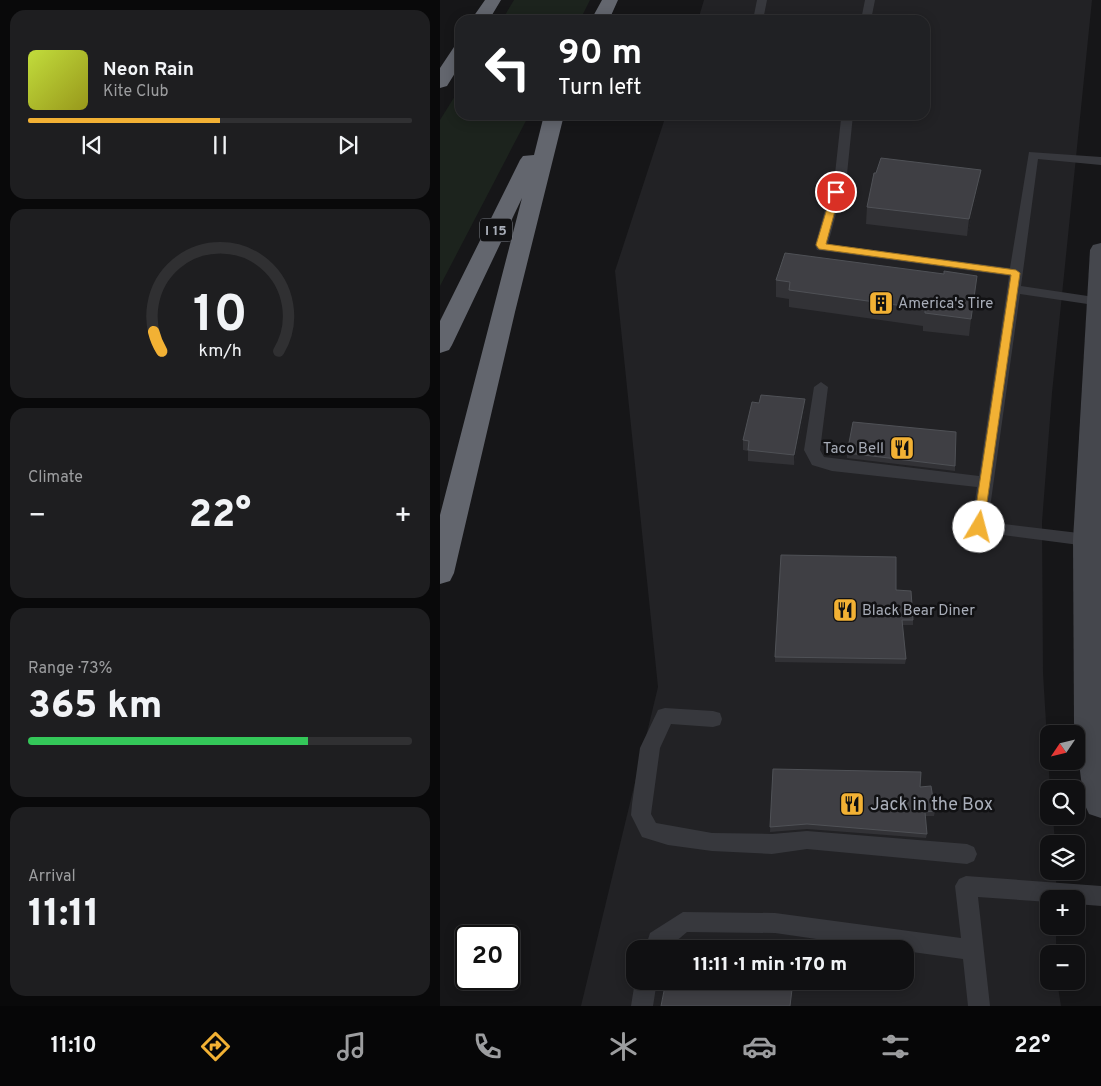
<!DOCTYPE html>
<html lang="en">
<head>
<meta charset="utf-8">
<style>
	:root { --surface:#101012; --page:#1e1e20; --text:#f1f3f6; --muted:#9c9d9f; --line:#303032; --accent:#f2b134 }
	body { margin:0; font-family:Overpass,sans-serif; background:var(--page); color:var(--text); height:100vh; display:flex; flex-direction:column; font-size:19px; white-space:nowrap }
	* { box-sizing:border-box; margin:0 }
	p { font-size:16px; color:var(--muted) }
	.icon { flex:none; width:28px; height:28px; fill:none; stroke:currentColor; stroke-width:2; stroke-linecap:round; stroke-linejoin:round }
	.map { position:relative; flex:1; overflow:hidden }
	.panel { display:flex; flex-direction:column; gap:10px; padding:10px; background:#09090a; width:440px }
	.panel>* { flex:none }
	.banner { position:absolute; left:15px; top:15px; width:475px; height:105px; border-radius:15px; box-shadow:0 2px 12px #0003,0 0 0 1px var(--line); background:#202124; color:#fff; overflow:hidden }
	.needle { width:32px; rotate:235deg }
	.buttons { position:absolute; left:600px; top:725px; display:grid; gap:10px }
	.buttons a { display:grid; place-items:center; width:45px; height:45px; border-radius:10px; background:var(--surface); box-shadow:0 2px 12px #0003,0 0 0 1px var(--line); font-size:25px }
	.speed { position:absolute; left:15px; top:925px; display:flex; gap:10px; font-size:25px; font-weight:700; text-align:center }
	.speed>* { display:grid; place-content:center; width:65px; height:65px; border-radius:50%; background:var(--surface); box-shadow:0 2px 12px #0003,0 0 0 1px var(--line); line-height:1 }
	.speed .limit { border:2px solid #111; border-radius:8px; background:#fff; color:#111 }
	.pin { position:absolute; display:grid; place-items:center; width:42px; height:42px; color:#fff; margin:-21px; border:2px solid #fff; border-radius:50%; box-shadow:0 1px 5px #0007 }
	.me { position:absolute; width:55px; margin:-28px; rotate:8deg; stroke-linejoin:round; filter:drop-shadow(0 0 4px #0008) }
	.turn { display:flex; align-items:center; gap:18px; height:105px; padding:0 20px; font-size:22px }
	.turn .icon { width:65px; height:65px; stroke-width:2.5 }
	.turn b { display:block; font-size:35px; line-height:42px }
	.big { font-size:38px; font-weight:800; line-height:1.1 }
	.panel .card { flex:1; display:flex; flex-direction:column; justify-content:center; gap:8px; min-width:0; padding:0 18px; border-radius:15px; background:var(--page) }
	.panel .dial { align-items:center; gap:0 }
	.dial svg { height:130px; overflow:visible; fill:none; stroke:var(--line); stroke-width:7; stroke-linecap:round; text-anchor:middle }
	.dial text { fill:var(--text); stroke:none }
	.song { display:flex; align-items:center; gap:15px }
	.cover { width:60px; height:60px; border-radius:8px; background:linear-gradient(135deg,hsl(70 70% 55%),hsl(60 70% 35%)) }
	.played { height:5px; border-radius:2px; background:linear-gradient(90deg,var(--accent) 50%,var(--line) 50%) }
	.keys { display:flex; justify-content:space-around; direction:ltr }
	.heat { display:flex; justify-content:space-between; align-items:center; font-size:28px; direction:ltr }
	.charge { height:8px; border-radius:4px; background:linear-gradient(90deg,#34c759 73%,var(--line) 0) }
	.trip { position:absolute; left:186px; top:940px; width:288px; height:50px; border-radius:15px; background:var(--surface); box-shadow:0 2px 12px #0003,0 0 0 1px var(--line); font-weight:800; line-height:50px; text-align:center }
	.dock { display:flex; height:80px; justify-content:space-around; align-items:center; background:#060607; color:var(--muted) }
	.dock .icon { width:35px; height:35px }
	.dock .active { color:var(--accent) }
	.dock b { font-size:22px; color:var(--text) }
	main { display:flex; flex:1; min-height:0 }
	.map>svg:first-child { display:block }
	.built { fill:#222225; fill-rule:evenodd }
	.green { fill:#1c231d }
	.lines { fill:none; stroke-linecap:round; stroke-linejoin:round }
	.service { fill:#37383d; fill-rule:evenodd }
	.secondary { fill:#45474d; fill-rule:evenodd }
	.motorway { fill:#63666e; fill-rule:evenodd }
	.wall { fill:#323236 }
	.shaded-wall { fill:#212124 }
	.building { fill:#3f3f44; stroke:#4f5156 }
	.route { fill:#f2b134; stroke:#9d7322 }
	.labels { text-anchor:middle; stroke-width:5; stroke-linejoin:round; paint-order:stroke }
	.shield { fill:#111113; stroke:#7b7e86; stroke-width:1 }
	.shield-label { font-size:14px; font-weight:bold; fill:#a8adb8 }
	.poi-label { font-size:15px; fill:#a8adb8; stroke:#111113; text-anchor:start }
	.near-poi-label { font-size:18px; fill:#a8adb8; stroke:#111113; text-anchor:start }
</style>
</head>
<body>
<main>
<section class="panel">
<div class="card">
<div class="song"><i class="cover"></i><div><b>Neon Rain</b><p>Kite Club</p></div></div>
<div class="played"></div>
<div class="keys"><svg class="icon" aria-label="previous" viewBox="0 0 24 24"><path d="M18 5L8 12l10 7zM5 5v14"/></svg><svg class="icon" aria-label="pause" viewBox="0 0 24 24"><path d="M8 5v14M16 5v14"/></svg><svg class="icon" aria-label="next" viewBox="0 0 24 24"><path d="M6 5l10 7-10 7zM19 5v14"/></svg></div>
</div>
<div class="card dial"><svg viewBox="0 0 100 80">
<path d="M14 69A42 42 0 1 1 86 69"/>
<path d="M14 69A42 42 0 0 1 9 57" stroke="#f2b134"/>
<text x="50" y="56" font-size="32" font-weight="700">10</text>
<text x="50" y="72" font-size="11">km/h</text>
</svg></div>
<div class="card"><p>Climate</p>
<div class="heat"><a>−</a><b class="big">22°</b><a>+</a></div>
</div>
<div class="card"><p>Range · 73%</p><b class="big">365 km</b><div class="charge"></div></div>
<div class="card"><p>Arrival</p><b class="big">11:11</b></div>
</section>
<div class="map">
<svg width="661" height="1006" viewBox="0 0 661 1006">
	<rect width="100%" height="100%" fill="#161618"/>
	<path class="built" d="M264,0H652L612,393L602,522L603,673L610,789L609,816H613L615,844H609V871H616V899H609V926H616V954H609V981H617L621,1006H141L218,687L175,271L226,115H485V20H258ZM195,949H465V981H195Z"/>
	<path class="green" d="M74,0H150L140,20H62Z
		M20,88V115H89L0,286V120Z"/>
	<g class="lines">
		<path class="service" d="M317,0H327L323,20H313Z
			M425,0H435L431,20H421Z
			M340,115H413L407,174L388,244L570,268L589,152L661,157V165L598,159L581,286L661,298V306L580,294L548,522L647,534L653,536L655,540L653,544L647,546L533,531L531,527L537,487L392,471L372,465L364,450L374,387L381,382L388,387L380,450L384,457L539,476L569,276L377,250L375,245L395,174L401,119L346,118Z
			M225,708L273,711L280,713L282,719L280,725L273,727L231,724L220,748L211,814L216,823L272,833L332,834L367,831L527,844L534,847L537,854L534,861L527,864L367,849L332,854L272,851L228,845L202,837L191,815L192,804L200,748L218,710Z
			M526,876L661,886V906L636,904V899H609V902L538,897L550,1006H528L523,959L465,951V949H446L335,933L247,932L227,949H205L210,933L243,912L335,913L521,938L515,886L519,879Z
			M195,981H217L213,1006H191Z"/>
		<path class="secondary" d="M661,243V818L649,814L644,803L634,723L633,540L650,250L653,245Z"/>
		<path class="motorway" d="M45,0H61L49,20H31Z
			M162,0H178L169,20H151Z
			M20,46V65L7,86L0,88V68L14,47Z
			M104,115H124L75,312L14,573L10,581L0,584V515L82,198L12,345L9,350L0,353V321L80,160L83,156L94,155Z"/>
	</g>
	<path class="wall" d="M541,170L539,186L527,236L426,224L427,207Z
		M345,253L531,319L529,336L483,331V326L349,307V299L336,297V280Z
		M365,410L354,465L308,461V451L303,450V440Z
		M407,453L515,466V471L407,458Z
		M456,590L473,620V625H462L466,659L465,664L335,662V657Z
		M333,769L480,787L495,811L494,816H485L487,834L486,838L367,829L330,832Z"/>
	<path class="shaded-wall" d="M541,170L539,186L527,236L529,219Z
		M365,399V410L354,465V455Z"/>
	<path class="building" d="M441,158L541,170L529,219L427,207L434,173H436Z
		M345,253L504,274V271L537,276L531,319L485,313V309L349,290L350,282L336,280Z
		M321,395L365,399L354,455L308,450L309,441L303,440L312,402L319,403Z
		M413,422L516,432L515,466L407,453Z
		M341,555L456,557V590L471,591L473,620H462L466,659L335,657Z
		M333,769L481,772L480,787L491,786L495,811L485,812L487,834L367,824L330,827Z
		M226,981H353L350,1006H221Z"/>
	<path class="route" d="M396,189L400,192L386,244L576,270L580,273L543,530L539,531L533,527L571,275L379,249L376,245L392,192Z"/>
	<defs>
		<symbol id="building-square" viewBox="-11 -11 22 22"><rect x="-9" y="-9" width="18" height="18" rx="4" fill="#f2b134" stroke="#111113"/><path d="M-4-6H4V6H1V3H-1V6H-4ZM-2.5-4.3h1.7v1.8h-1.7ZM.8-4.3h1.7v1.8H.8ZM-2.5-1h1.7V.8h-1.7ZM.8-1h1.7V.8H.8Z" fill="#111"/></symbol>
		<symbol id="restaurant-square" viewBox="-11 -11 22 22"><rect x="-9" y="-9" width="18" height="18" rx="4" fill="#f2b134" stroke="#111113"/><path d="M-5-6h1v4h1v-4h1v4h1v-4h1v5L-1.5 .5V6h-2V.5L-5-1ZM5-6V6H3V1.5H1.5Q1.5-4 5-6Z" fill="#111"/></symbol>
	</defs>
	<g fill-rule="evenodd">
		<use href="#building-square" x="427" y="289" width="28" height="28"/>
		<use href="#restaurant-square" x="448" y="434" width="28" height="28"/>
		<use href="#restaurant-square" x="391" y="596" width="28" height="28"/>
		<use href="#restaurant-square" x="398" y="790" width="28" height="28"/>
	</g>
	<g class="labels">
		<rect class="shield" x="40" y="218.5" width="32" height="23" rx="4"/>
		<g class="shield-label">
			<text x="56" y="235">I 15</text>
		</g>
		<g class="poi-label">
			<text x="458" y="308">America's Tire</text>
			<text x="444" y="453" text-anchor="end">Taco Bell</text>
			<text x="422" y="615">Black Bear Diner</text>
		</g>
		<g class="near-poi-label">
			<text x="430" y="810">Jack in the Box</text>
		</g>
	</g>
</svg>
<div class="buttons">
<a><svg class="needle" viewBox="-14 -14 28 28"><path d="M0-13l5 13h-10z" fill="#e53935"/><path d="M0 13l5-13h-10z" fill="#9c9d9f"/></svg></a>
<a><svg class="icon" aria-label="search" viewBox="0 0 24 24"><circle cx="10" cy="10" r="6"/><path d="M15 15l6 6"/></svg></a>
<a><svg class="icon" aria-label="layers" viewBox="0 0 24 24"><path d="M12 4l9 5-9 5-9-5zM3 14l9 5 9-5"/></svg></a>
<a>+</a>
<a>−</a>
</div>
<div class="speed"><div class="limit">20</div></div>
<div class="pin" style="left:396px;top:192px;background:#d93025"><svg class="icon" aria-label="arrive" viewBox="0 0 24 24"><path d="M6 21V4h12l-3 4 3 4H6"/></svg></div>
<svg class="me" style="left:539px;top:527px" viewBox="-20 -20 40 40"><circle r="19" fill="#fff"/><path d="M0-13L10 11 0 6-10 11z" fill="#f2b134"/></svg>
<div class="trip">11:11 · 1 min · 170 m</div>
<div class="banner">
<div class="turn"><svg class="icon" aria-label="left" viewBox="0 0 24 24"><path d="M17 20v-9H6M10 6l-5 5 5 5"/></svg><div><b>90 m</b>Turn left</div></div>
</div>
</div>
</main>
<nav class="dock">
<b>11:10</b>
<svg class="icon active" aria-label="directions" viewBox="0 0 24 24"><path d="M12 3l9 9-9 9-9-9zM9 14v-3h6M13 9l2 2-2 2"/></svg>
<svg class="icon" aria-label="music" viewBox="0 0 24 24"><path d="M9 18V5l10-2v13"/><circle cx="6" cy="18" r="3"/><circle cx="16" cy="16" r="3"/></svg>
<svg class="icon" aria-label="phone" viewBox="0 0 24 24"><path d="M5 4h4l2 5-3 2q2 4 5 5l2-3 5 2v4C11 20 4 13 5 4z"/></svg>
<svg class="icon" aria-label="climate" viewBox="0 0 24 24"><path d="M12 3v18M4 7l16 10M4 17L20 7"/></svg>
<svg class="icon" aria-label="car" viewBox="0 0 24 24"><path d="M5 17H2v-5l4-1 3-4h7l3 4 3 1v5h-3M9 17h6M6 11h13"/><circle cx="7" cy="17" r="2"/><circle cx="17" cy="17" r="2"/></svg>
<svg class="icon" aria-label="filters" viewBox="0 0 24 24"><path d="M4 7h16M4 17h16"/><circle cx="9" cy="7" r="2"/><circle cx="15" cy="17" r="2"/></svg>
<b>22°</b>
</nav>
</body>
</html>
